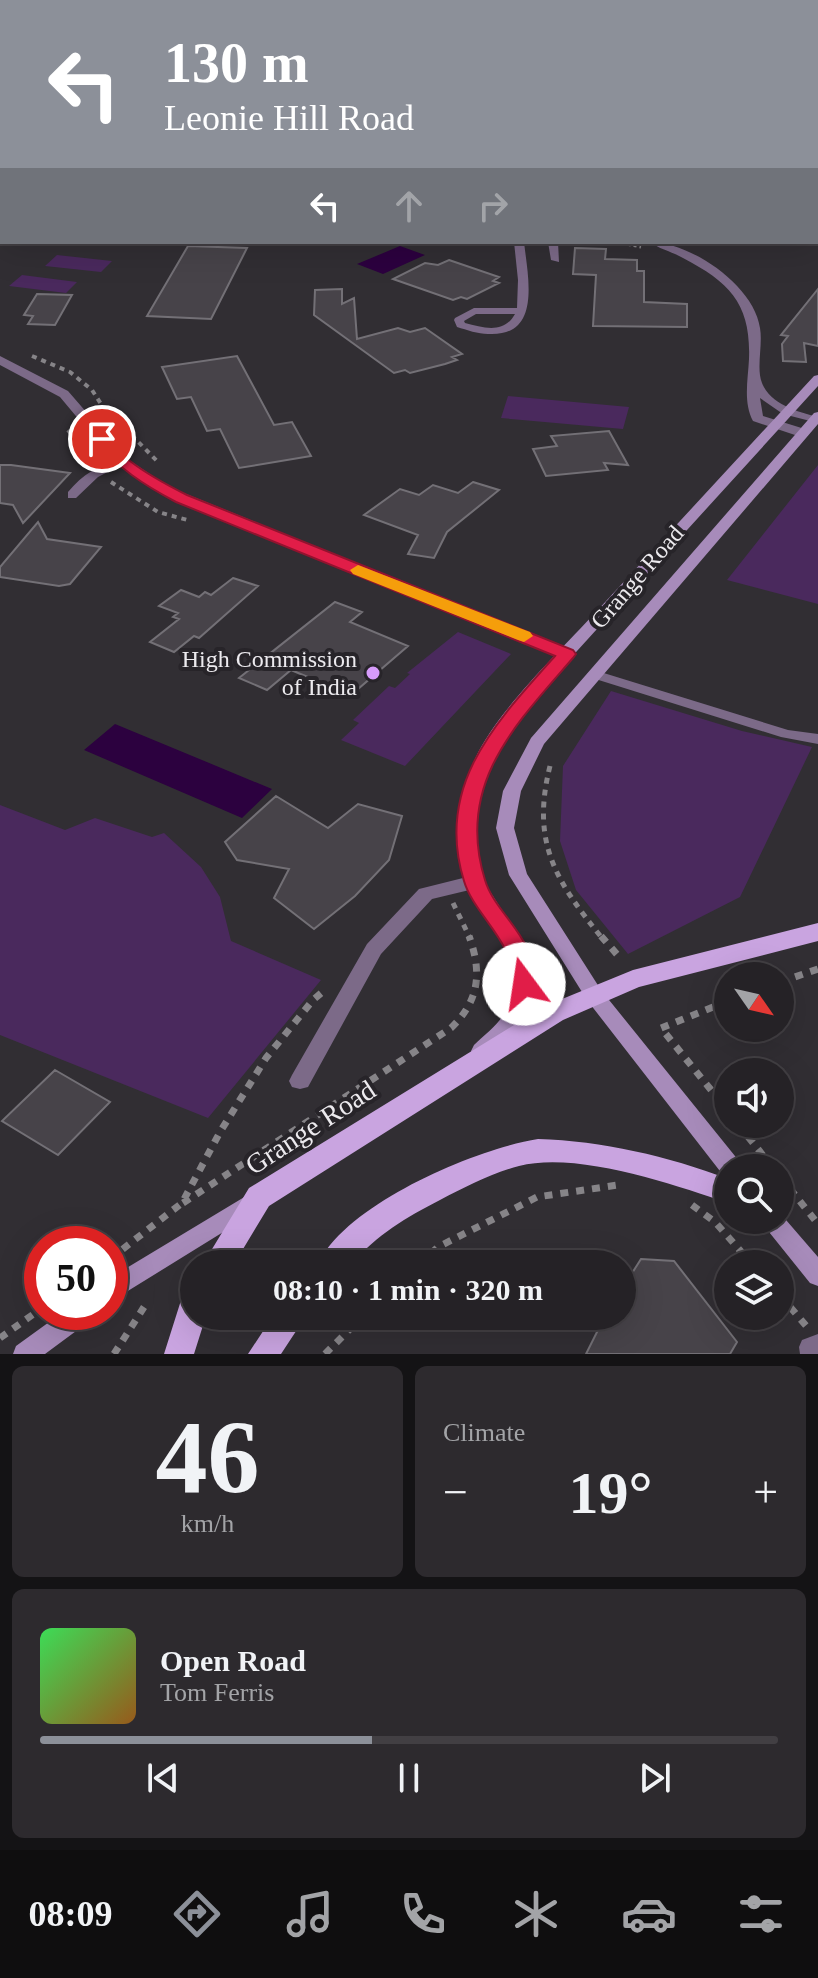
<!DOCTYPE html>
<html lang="en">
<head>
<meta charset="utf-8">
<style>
	:root { --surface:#252226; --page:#2d2a2e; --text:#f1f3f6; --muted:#a3a4a7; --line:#423f43; --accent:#8c9099 }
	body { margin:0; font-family:"Times New Roman",serif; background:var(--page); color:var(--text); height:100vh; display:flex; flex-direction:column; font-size:30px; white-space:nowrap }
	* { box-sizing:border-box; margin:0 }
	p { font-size:26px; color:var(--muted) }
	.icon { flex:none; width:44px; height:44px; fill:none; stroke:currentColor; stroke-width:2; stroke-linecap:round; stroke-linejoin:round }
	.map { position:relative; height:1354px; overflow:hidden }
	.sheet { display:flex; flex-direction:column; gap:12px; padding:12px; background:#141315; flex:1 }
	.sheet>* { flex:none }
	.top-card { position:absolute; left:0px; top:0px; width:818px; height:244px; box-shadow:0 8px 32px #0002,0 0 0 2px var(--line); background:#8c9099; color:#fff; overflow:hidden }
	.needle { width:52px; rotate:124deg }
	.fabs { position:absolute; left:714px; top:962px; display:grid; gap:16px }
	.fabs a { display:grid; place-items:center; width:80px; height:80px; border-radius:50%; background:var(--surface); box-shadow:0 8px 32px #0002,0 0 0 2px var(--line); font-size:40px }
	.speed { position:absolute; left:24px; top:1226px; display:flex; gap:16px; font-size:40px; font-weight:700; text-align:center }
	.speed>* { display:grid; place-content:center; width:104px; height:104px; border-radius:50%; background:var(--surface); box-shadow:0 8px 32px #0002,0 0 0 2px var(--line); line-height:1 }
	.speed .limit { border:12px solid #d22; background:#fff; color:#111 }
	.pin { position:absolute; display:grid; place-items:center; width:68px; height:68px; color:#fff; margin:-34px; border:4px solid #fff; border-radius:50%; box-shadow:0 2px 8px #0007 }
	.me { position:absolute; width:88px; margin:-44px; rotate:346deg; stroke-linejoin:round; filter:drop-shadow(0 0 6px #0008) }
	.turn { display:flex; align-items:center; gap:28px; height:168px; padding:0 32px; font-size:36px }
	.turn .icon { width:104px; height:104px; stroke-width:2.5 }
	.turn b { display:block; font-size:56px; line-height:68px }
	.lanes { display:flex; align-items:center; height:76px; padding:0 32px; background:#0003; justify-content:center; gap:40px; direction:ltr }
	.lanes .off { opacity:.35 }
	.big { font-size:60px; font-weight:600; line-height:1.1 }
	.sheet .tile { flex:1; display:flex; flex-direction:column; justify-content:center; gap:12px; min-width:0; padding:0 28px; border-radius:12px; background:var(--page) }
	.sheet .dial { align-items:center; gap:0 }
	.dial b { font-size:104px; line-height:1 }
	.song { display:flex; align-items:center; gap:24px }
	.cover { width:96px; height:96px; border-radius:12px; background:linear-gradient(135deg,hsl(130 70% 55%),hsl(30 70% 35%)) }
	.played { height:8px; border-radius:4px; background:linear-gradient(90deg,var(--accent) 45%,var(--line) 45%) }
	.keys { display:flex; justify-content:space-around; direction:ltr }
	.heat { display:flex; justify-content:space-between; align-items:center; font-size:44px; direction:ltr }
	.sheet .tiles { flex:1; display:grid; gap:12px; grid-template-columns:1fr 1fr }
	.tile:last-child { grid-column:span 2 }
	.trip { position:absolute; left:180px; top:1250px; width:456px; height:80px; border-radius:40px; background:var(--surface); box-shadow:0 8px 32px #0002,0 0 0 2px var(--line); font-weight:600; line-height:80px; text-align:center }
	.menu { display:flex; height:128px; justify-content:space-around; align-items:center; background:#0f0e0f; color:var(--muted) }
	.menu .icon { width:56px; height:56px }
	.menu .active { color:var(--accent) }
	.menu b { font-size:36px; color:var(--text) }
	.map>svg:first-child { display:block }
	.built { fill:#3b343f }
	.green { fill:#4a295d }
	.water { fill:#2c013f }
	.building { fill:#474349; stroke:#737076; stroke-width:2 }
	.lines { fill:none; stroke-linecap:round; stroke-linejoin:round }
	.path-far3 { stroke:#868488; stroke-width:3; stroke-dasharray:3 3; stroke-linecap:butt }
	.path-far2 { stroke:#868488; stroke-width:4; stroke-dasharray:5 5; stroke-linecap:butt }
	.path-far1 { stroke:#868488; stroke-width:5; stroke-dasharray:6 6; stroke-linecap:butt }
	.path { stroke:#868488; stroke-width:7; stroke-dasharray:8 8; stroke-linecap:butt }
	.service { fill:#7c6a88; fill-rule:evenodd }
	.minor { fill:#7c6a88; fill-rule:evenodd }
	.secondary { fill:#a78bba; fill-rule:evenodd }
	.primary { fill:#c9a4e0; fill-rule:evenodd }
	.route { fill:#e11d48; stroke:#92132f; stroke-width:2 }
	.slow { fill:#f59e0b }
	.poi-dot { fill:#d69bfa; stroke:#272429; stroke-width:3 }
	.labels { text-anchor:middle; stroke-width:8; stroke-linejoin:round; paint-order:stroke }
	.street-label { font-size:24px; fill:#eceaee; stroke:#272429 }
	.poi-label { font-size:24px; fill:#eceaee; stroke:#272429; text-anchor:end }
	.near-street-label { font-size:28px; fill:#eceaee; stroke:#272429 }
</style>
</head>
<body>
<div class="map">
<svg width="818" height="1354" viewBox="0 0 818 1354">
	<rect width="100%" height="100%" fill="#312e33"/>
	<path class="built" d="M550,0H818V114L816,2H543Z"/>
	<path class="green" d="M57,255L112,261L101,272L45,266Z
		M22,275L77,282L66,293L9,286Z
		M508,396L629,407L623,429L501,418Z
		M818,465V604L727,580Z
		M458,632L511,654L405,766L341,740L359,723L353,720L389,686L395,688L410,674L407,673Z
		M611,691L742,731L812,747L740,897L628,954L576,890L560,841L563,766Z
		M0,805L65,830L95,818L152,837L164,833L201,867L220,897L231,941L321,980L208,1118L0,1035Z"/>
	<path class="water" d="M400,246L425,255L383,274L357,264Z
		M115,724L272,789L242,818L84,750Z"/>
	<path class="building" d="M188,246L247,248L211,319L147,316Z
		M575,248L606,249L605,259L637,260V271H644V302L687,304V327L593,326L596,275L573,274Z
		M449,260L499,277L493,281L499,283L467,299L461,297L453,300L393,279L425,263L438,265Z
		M342,289V304L354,298L357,339L398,328L410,332L425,328L462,354L452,357L457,360L445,364L410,373L405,370L394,373L314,315L315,290Z
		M818,289V346L804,343L806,362L783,361L782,344L788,336L781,335Z
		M37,294L72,295L55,325L28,324L33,316L24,315Z
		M237,356L274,425L292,422L311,456L239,468L220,429L207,431L191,397L177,399L162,367Z
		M609,431L628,465L604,463L608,470L546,476L533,449L557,446L551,436Z
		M0,465H11L70,473L23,523L13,505L0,503Z
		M473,482L499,490L447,532L434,558L408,554L418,535L364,515L400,489L419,495L433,485L458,493Z
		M38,522L47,539L101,547L70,584L59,586L0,577V567Z
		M233,578L258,586L199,638L194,636L174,652L150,642L179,619L173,617L178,613L159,606L181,590L199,597L205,592L211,595Z
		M335,602L362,612L350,622L408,646L351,695L291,670L267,690L239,678Z
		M276,796L328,828L358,804L402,816L389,860L355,896L314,929L274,898L289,869L237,860L225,842Z
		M55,1070L110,1102L58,1155L2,1121Z
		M641,1259L674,1261L737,1342L730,1354H586L605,1316H622V1289Z"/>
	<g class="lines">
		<path class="path-far3" d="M238,1L257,2
			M616,242L641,247"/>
		<path class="path-far2" d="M32,356L70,372L92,390L101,404L157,461
			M68,430L91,460
			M111,482L158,512L191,521"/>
		<path class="path-far1" d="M550,766C531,842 555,880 602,938
			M453,903L470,938"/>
		<path class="path" d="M601,936L621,959
			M780,982L818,969
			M728,1001L661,1028L728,1111
			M738,1124L773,1168
			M780,1176L818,1224
			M183,1203L451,1028C480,1000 482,972 469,936
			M692,1205L715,1222L752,1264
			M110,1259L182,1203L220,1132L266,1058L313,1000L326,989
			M419,1264L438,1247L537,1197L618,1185
			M780,1295L808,1328
			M0,1338L42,1308
			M114,1354L144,1307
			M325,1354L363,1316"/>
		<path class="service" d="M816,11H818V15H816Z
			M816,51H818V55H816Z
			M0,56H2V62H0Z
			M514,242H524C528,278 542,337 488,334C478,334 467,330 457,327L454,320L455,318L474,308H517L518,280ZM476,314H515C504,334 484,328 465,323L464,321Z
			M548,242H558L559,262L551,260Z
			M121,458L127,461L125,463L98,477L76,498H68V492C82,475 100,464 121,458Z
			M594,670L788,730L818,734V744L781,737L589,677L587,674Z
			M818,1334V1354H800L799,1347L802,1340Z"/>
		<path class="minor" d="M0,201H2V207H0Z
			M650,242C690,242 754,285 760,328C763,345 756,368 762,383C770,404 798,412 818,417V423L783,414L760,398L763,416L808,430V436H798L753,421C743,402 748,380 749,359C751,305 731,283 683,258C673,252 659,249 650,242Z
			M0,356L68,391L126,458L169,487L573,651L575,654L567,659L561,657L159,493L116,464L60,397L0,365Z
			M475,875L482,877L484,882L482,887L432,899L381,954L308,1087L300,1089L292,1087L289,1081L292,1075L367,944L419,889Z"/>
		<path class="secondary" d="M818,375V386L577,651L509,731L493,758L480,794L475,835L484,882L527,950L534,984L519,1026L488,1057L481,1059L474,1057L471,1051L474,1045C483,1036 497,1026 503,1015C534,961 485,928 466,883C450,844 458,795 475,759C497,711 558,653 595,613C668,534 741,455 814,376Z
			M818,412V424L544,744L521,791L514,828L527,874L601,990L739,1161L742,1168H728V1176L723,1175L587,1000L509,875L496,828L503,791L531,738L814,413Z
			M251,1193L259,1196L262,1203L259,1210L110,1302V1278Z
			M780,1213L818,1257V1286L810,1283L765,1227L761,1220H780Z
			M63,1312H94L91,1320L45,1354H13L16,1346Z"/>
		<path class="primary" d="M218,0H229L216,2Z
			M0,16H2V22H0Z
			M0,93H2V99H0Z
			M816,128H818V135H816Z
			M816,151H818V158H816Z
			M2,162V170L0,171V163Z
			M818,923V941L639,987L563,1020L269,1206L234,1264H203L249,1188L545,1006L633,970Z
			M538,1139C602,1141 668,1156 728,1179V1203C673,1184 576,1151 519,1166C492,1173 465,1187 440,1200C407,1217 376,1235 352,1264H318C346,1204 475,1149 538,1139Z
			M194,1290V1316H206L194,1354H164L183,1294Z
			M273,1316H306L281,1354H248Z"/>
	</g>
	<path class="route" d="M102,434C114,439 120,453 130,461C148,475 167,485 187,495L573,650L576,654L573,658C516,724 455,784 485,880C492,904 516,924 527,948C532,958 533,972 535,984L532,990L524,992L516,990C509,977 511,961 505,949C494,926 471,905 464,881C434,785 497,721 555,656L176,502C144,485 117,468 95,439Z"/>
	<path class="slow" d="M358,565L530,632L533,636L524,642L518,640L353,574L350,570Z"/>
	<circle class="poi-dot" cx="373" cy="673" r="8"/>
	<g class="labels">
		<g class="street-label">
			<text transform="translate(637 577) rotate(-49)" y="8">Grange Road</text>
		</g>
		<g class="poi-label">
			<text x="357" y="667">High Commission<tspan x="357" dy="28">of India</tspan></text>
		</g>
		<g class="near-street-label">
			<text transform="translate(310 1127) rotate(-33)" y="10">Grange Road</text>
		</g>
	</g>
</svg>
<div class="fabs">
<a><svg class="needle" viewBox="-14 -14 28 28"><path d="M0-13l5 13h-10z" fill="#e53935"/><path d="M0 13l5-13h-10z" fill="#a3a4a7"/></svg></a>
<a><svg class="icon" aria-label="sound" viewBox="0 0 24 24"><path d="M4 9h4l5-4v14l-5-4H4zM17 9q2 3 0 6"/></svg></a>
<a><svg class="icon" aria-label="search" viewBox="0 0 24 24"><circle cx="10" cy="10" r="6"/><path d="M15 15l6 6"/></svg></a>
<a><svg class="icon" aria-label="layers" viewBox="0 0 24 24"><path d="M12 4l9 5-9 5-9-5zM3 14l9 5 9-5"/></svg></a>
</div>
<div class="speed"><div class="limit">50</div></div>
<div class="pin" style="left:102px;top:439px;background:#d93025"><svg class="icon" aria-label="arrive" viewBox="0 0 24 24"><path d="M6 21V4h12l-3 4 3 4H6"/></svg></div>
<svg class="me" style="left:524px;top:984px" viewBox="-20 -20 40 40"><circle r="19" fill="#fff"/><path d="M0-13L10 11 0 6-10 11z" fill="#e11d48"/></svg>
<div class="trip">08:10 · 1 min · 320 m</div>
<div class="top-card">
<div class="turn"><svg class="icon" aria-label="left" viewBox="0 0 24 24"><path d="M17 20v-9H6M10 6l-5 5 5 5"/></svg><div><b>130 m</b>Leonie Hill Road</div></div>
<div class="lanes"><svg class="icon" aria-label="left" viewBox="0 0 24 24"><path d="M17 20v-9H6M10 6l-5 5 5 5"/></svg><svg class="icon off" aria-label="ahead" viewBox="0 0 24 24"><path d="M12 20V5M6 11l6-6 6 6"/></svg><svg class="icon off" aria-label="right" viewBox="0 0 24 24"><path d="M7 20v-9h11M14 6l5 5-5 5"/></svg></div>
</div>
</div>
<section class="sheet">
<div class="tiles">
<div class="tile dial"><b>46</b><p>km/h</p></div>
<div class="tile"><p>Climate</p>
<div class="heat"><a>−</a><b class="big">19°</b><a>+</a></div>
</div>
<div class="tile">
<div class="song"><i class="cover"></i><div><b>Open Road</b><p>Tom Ferris</p></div></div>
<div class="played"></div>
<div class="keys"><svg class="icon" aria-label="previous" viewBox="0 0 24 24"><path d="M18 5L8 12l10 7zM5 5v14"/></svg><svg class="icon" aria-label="pause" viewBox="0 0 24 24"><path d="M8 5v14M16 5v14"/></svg><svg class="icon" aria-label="next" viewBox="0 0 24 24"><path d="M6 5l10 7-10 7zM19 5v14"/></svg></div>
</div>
</div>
</section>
<nav class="menu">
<b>08:09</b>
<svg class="icon active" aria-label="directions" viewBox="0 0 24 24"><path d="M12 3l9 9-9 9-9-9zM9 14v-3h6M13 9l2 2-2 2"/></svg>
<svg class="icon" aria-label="music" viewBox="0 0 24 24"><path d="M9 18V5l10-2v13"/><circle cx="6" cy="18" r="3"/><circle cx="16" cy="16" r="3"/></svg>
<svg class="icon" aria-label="phone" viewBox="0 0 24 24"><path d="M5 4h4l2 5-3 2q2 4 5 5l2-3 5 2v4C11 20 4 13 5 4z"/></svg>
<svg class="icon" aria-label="climate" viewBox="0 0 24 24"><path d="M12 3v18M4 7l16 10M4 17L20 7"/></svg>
<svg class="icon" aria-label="car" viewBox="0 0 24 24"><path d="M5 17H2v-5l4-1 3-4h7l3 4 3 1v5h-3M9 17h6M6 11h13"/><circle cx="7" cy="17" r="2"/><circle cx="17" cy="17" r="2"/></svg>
<svg class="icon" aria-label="filters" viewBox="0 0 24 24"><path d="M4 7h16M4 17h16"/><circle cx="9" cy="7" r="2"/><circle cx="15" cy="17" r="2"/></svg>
</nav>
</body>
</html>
